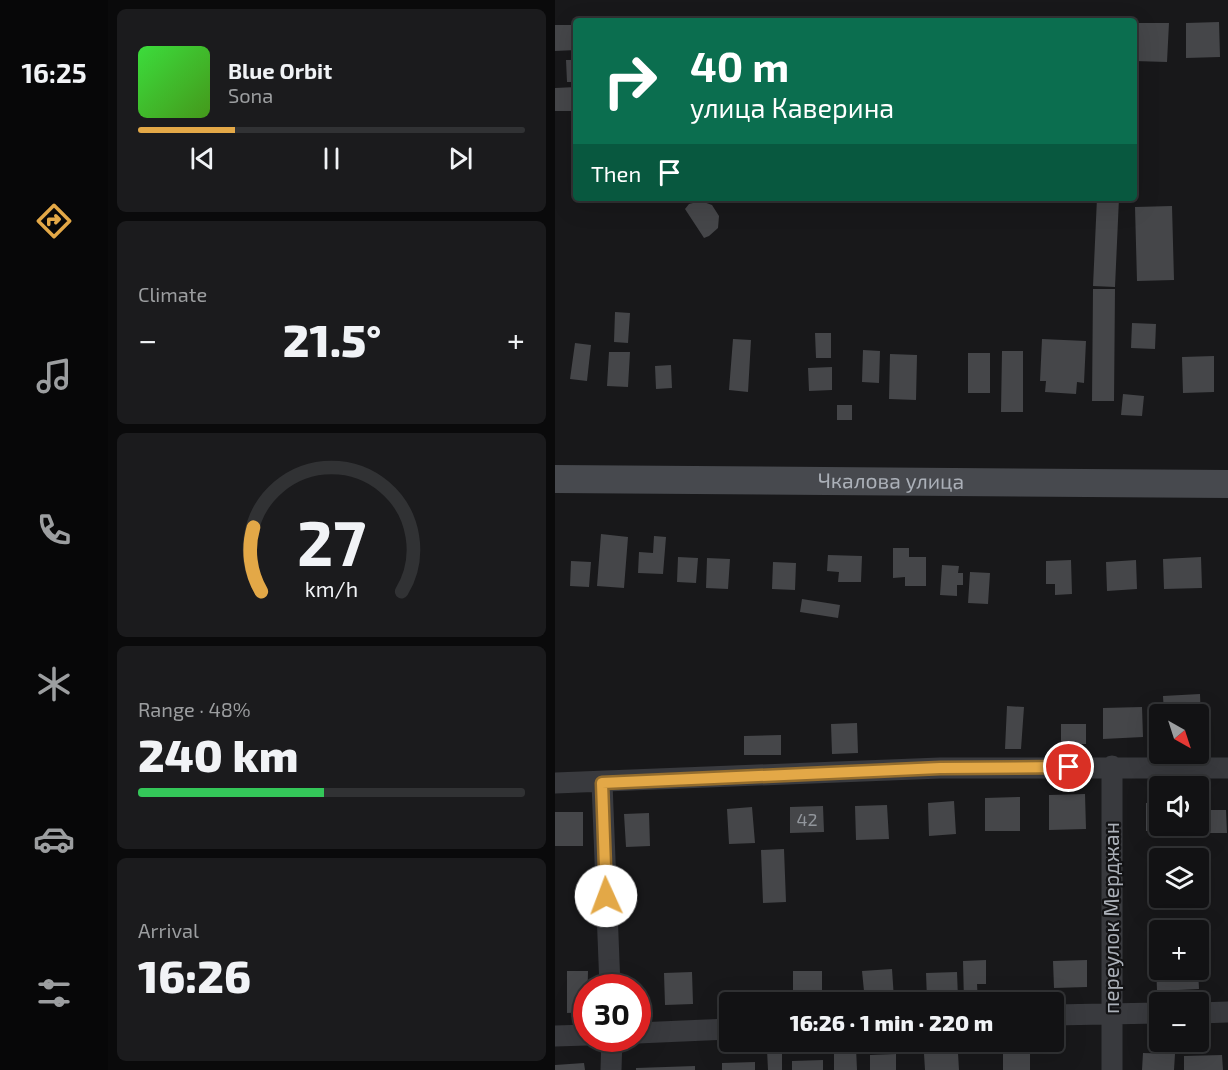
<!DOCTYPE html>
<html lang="en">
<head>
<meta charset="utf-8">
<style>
	:root { --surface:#121214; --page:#1b1b1d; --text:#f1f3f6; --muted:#9c9ea0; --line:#313234; --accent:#e3a847 }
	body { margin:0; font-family:"Exo 2",sans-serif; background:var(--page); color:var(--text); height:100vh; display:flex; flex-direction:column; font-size:22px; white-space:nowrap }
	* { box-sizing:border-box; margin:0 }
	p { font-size:20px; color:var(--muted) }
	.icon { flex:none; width:33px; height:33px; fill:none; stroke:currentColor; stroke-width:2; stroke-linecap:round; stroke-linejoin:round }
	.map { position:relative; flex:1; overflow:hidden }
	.sheet { display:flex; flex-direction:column; gap:9px; padding:9px; background:#0a0a0b; width:447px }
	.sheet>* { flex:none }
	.top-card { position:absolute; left:18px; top:18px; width:564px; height:183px; border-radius:6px; box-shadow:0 6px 24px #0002,0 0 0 2px var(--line); background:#0b6e4f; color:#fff; overflow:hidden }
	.needle { width:39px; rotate:141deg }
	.fabs { position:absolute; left:594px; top:704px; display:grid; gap:12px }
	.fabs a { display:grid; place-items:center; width:60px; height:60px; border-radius:6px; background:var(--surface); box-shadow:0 6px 24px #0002,0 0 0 2px var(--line); font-size:30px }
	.speed { position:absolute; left:18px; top:974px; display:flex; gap:12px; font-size:30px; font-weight:700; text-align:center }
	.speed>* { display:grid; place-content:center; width:78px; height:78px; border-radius:50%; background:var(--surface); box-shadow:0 6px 24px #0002,0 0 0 2px var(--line); line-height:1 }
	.speed .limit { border:9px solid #d22; background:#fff; color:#111 }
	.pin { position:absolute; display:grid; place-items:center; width:51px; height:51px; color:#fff; margin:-26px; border:3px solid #fff; border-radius:50%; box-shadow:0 2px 6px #0007 }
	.me { position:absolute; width:66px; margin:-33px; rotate:358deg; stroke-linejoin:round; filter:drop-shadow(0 0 4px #0008) }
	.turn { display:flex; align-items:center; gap:21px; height:126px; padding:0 18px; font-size:27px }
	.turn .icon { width:78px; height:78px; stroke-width:2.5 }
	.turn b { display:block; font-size:42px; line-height:51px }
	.then { display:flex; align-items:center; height:57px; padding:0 18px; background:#0003; gap:12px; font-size:22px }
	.big { font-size:45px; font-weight:800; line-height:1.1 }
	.sheet .widget { flex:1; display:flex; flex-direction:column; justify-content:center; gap:9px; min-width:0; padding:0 21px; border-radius:9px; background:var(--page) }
	.sheet .dial { align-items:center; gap:0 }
	.dial svg { height:156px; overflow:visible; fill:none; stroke:var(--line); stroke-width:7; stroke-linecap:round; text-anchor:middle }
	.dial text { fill:var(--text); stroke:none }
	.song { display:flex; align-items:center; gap:18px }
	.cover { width:72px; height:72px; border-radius:9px; background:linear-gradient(135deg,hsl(120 70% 55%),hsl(100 70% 35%)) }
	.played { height:6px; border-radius:3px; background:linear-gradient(90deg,var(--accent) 25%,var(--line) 25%) }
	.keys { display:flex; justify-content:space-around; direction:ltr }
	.heat { display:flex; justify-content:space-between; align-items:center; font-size:33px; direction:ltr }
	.charge { height:9px; border-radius:4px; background:linear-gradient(90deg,#34c759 48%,var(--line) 0) }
	.trip { position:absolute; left:164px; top:992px; width:345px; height:60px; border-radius:6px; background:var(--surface); box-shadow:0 6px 24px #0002,0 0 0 2px var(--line); font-weight:800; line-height:60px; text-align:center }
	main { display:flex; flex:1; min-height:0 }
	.tab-bar { display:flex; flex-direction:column; width:108px; justify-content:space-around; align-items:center; background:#070708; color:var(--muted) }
	.tab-bar .icon { width:42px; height:42px }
	.tab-bar .current { color:var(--accent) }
	.tab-bar b { font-size:27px; color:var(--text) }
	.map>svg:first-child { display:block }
	.building { fill:#454649 }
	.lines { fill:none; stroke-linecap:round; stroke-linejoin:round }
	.street { stroke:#393a3e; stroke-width:21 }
	.secondary { stroke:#47494e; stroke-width:28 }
	.route-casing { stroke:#946d2e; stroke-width:15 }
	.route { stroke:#e3a847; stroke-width:10 }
	.labels { text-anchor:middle; stroke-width:4.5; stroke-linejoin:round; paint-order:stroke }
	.number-label { font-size:18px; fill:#92969c }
	.street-label { font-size:21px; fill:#abb0b8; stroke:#131315 }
</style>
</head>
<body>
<main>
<nav class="tab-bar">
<b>16:25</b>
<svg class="icon current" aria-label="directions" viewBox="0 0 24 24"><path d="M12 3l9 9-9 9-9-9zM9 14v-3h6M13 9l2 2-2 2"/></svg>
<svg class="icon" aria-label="music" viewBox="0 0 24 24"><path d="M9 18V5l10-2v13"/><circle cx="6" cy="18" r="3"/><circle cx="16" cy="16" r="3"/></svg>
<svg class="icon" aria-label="phone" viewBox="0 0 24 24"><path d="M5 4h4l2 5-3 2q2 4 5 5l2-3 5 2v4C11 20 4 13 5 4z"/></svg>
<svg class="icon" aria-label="climate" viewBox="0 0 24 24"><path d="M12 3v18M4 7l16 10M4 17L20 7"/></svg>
<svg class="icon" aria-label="car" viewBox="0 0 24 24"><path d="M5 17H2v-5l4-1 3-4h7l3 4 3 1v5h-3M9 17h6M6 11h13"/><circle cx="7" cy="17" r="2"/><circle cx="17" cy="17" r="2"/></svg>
<svg class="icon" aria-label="filters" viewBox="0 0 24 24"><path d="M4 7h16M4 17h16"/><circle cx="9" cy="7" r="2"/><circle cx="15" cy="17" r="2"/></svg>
</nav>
<section class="sheet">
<div class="widget">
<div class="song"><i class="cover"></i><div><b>Blue Orbit</b><p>Sona</p></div></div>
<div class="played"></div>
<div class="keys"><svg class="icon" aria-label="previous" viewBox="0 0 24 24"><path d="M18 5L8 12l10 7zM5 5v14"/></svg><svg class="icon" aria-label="pause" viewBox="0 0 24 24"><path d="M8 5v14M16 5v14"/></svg><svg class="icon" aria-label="next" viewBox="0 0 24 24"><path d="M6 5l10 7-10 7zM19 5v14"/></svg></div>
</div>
<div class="widget"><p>Climate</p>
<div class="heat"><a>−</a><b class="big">21.5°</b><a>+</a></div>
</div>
<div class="widget dial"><svg viewBox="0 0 100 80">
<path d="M14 69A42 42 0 1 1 86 69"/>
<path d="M14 69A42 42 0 0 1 10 36" stroke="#e3a847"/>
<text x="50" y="56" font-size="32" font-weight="700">27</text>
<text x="50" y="72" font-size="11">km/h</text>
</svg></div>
<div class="widget"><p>Range · 48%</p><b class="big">240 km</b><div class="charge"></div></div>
<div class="widget"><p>Arrival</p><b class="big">16:26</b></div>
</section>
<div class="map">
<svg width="673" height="1070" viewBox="0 0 673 1070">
	<rect width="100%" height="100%" fill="#18181a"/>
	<path class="building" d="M664,22L665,57L631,58V23Z
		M580,23H614L612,62L579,61Z
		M0,25H21V50L0,51Z
		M11,60H21V82H12Z
		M21,87V111H0V88Z
		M542,198H564L560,287L538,286Z
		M146,201L157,205L164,216L163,228L154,236L149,238L130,209L134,204Z
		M617,206L619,280L582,281L580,207Z
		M538,289H560L559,401H537Z
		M60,312L75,313L73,343L59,342Z
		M577,323L601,324L600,349L576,348Z
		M260,333H276V358H261Z
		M178,339L196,340L193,392L174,390Z
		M487,339L531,341L529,383L522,382L521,394L490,392L491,381H485Z
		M20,343L36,345L32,381L15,379Z
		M308,350L325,351L324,383L307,382Z
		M447,351H468V412H446Z
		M54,352H75L73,387L52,386Z
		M413,353H435V393H413Z
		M335,354L362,355L361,400L334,399Z
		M659,356V392L628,393L627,357Z
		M116,365L117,388L101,389L100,366Z
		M277,367V390L254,391L253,368Z
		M568,394L589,396L587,416L566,415Z
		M282,405H297V420H282Z
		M46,534L73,537L69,588L42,586Z
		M99,536L111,537L108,574L83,573L84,552L98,553Z
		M338,548H354V557H371V586H350V577L338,578Z
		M273,555L307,556L306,582H283L284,572L272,571Z
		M123,557L143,558L141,583L122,582Z
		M646,557L647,588L609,589L608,559Z
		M152,558L175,559L173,589L151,588Z
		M516,560L517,594L500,595V584H491V561Z
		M581,560L582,589L552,591L551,562Z
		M16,561L36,562L34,587L15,586Z
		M218,562L241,563L240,590L217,589Z
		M387,565L404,566L403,573H408V585H402V596L385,595Z
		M415,572L435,573L433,604L413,603Z
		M247,599L285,605L283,618L245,612Z
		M645,694L646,722H644V714H609L608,696Z
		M452,706L469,707L466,749H450Z
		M587,707L588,737L548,739V708Z
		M302,723L303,753L277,754L276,724Z
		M506,724H531V744H506Z
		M226,735V755H189V736Z
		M530,794L531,829L494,830V795Z
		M465,797V831H430V798Z
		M399,801L401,834L374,836L373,803Z
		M591,803H604V825H634V831H591Z
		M332,805L334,839L301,840L300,806Z
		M268,806L269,832L235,833V807Z
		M197,807L200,843L174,844L172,809Z
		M644,810H671L672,833H644Z
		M0,812H28V846H0Z
		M94,813L95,846L71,847L69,814Z
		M229,849L231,902L208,903L206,850Z
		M431,960V984H422L423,1002H409L408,961Z
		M532,960V987L499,988L498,961Z
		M601,962H604V969H643L644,989L602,991Z
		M337,969L339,999L310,1001L307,971Z
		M12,971H33L32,1012L12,1013Z
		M238,971H267V1002H238Z
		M137,972L138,1004L110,1005L109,973Z
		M402,972L403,998L372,999L371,973Z
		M301,1048L302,1070H279V1049Z
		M212,1050H227V1070H213Z
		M403,1053L404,1070H370L369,1054Z
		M475,1053V1070H448V1054Z
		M588,1053L620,1054L619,1070H587Z
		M341,1054V1070H315V1055Z
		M667,1055L668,1070H629V1056Z
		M268,1060V1070H237V1061Z
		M200,1062V1070H167V1063Z
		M29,1063L30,1070H0V1065Z
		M140,1066V1070H81V1068Z"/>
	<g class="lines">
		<path class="street" d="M557,766V1070
			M0,783L385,768H673
			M47,783L55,987
			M644,1013L673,1012
			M498,1015L604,1013
			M82,1033L174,1029
			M0,1036L32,1035
			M56,1070L57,1038"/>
		<path class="secondary" id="s1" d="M0,479L673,484"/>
	</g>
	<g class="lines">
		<defs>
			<path id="route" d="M51,896L47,783L385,768L514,767"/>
		</defs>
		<use href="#route" class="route-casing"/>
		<use href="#route" class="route"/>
	</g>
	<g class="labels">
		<g class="number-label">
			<text x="252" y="826">42</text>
		</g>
		<g class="street-label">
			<text dy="7" stroke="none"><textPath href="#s1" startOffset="336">Чкалова улица</textPath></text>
			<text transform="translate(557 918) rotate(-90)" y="7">переулок Мерджан</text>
		</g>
	</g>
</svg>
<div class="fabs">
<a><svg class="needle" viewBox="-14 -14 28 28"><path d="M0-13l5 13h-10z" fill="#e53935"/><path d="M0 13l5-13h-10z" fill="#9c9ea0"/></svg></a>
<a><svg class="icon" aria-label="sound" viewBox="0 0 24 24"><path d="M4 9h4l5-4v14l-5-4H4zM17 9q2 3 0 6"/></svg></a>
<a><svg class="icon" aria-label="layers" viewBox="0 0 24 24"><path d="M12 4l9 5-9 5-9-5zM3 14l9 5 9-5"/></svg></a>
<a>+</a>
<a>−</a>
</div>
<div class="speed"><div class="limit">30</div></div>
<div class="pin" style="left:514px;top:767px;background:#d93025"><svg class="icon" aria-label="arrive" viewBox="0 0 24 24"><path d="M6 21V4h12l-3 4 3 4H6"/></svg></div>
<svg class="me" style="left:51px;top:896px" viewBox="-20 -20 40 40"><circle r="19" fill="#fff"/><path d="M0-13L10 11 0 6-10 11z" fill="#e3a847"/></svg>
<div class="trip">16:26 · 1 min · 220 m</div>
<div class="top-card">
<div class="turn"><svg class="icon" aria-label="right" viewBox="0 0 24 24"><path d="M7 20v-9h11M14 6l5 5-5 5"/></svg><div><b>40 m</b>улица Каверина</div></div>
<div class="then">Then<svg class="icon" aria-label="arrive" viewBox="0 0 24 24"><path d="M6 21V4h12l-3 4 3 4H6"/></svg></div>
</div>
</div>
</main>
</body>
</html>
